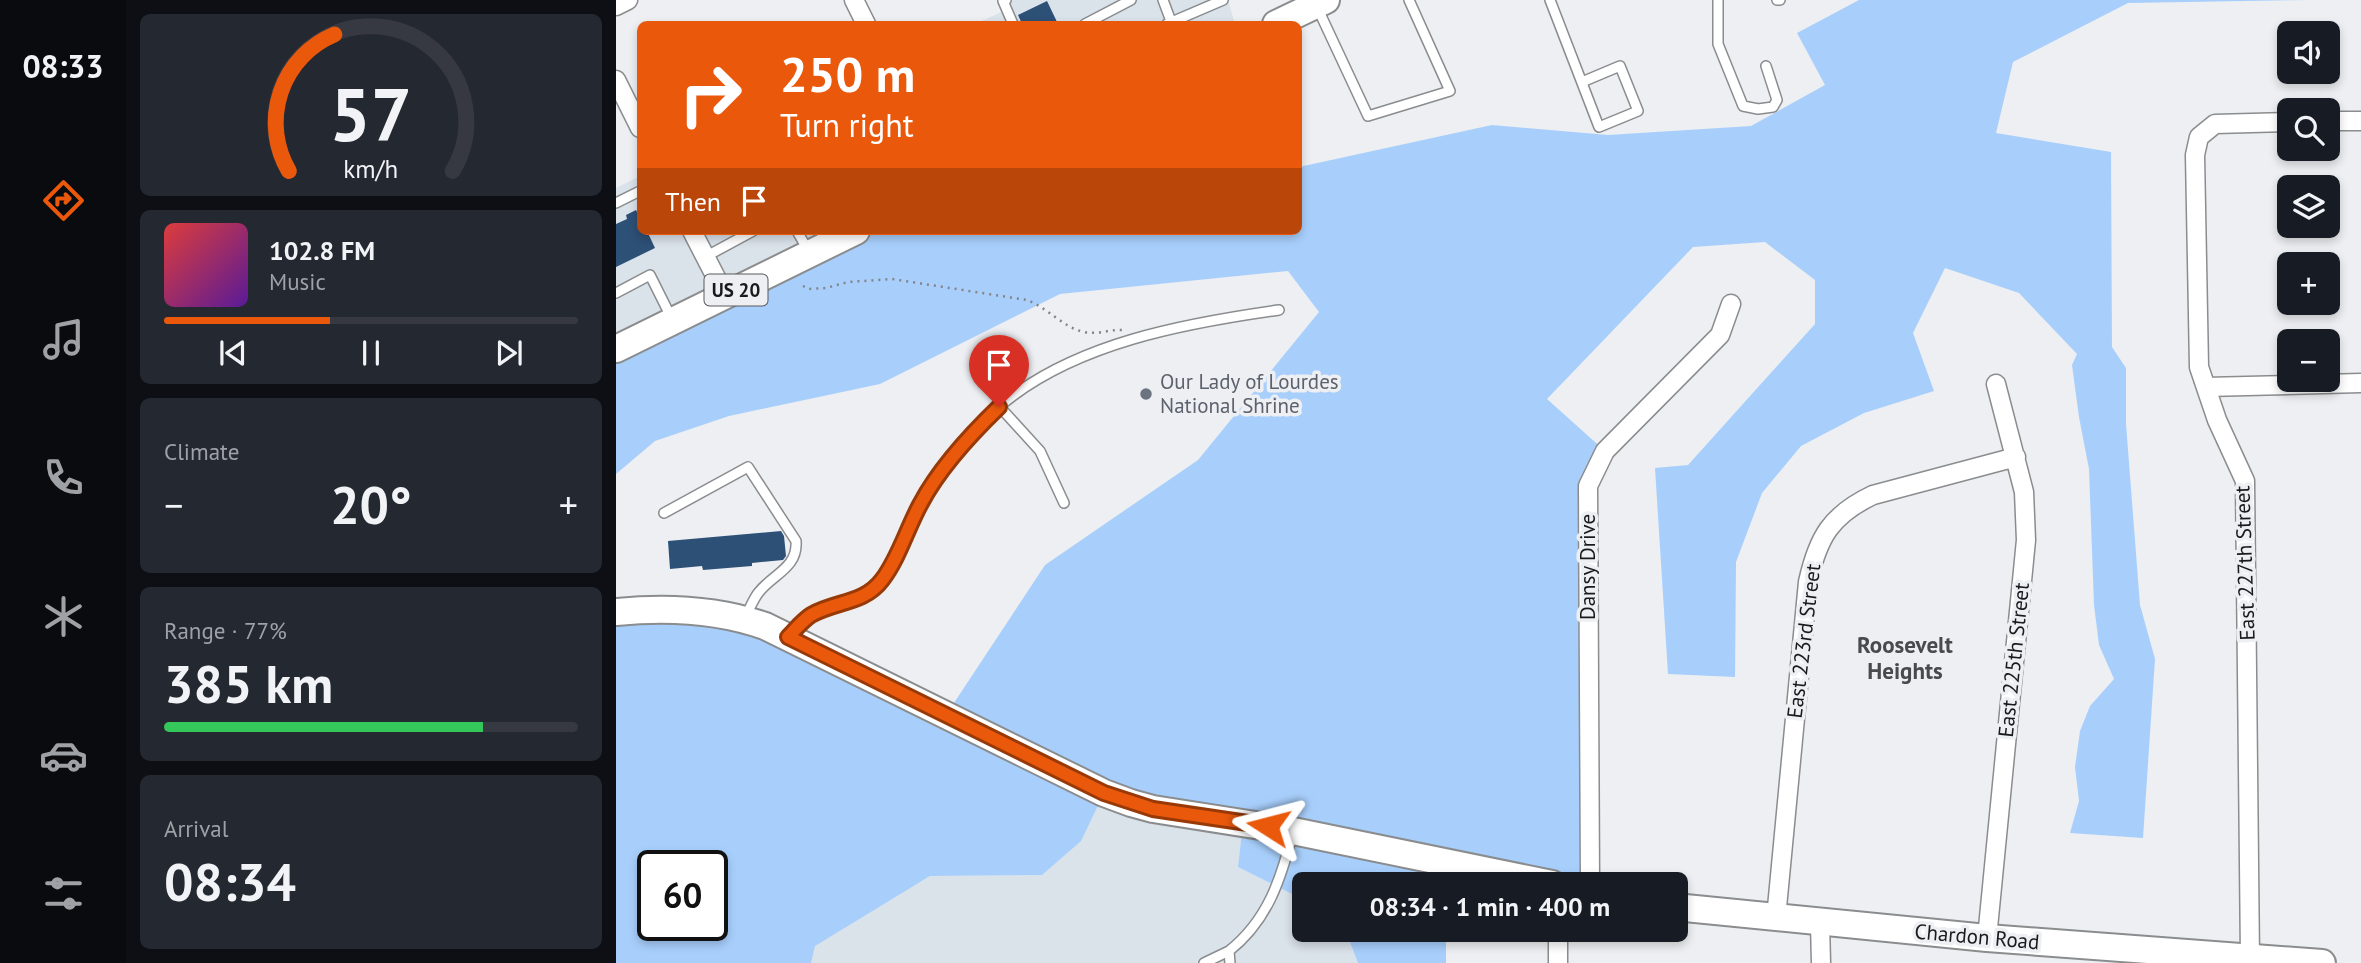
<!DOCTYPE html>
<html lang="en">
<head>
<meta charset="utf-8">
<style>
	:root { --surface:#171b24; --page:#242831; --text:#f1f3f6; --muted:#9ea1a6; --line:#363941; --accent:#ea580c }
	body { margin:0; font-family:"PT Sans",sans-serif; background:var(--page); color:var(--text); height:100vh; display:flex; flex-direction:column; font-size:26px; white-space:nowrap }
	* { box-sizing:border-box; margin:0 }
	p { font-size:23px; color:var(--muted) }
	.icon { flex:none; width:38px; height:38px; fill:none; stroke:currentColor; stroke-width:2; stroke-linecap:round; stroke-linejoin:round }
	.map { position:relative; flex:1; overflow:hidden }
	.side { display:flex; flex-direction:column; gap:14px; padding:14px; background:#0d0f14; width:490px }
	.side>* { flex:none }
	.top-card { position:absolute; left:21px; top:21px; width:665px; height:214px; border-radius:10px; box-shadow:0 4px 10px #0003; background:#ea580c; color:#fff; overflow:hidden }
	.controls { position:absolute; left:1661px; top:21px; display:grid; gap:14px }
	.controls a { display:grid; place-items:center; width:63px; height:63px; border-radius:10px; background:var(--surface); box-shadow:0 4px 10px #0003; font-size:35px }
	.speed { position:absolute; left:21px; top:850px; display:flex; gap:14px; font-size:35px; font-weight:700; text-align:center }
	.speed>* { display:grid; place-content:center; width:91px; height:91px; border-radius:50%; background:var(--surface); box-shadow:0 4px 10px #0003; line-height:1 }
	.speed .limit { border:4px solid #111; border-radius:10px; background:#fff; color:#111 }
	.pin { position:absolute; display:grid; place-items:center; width:60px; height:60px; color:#fff; margin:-72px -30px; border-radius:50% 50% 50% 0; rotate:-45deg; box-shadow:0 0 7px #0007 }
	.pin .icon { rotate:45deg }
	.me { position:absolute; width:77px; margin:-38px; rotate:279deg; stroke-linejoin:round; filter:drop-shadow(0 0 5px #0008) }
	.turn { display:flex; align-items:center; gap:24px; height:147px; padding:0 28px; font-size:32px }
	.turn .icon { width:91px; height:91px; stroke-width:2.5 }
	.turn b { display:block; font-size:49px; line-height:60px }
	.then { display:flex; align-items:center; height:66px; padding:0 28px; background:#0003; gap:14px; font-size:26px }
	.big { font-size:52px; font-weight:700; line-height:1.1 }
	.side .tile { flex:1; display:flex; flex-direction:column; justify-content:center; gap:10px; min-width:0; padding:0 24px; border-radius:10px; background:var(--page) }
	.side .dial { align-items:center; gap:0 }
	.dial svg { height:182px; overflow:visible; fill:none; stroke:var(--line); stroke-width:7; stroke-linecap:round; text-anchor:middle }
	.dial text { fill:var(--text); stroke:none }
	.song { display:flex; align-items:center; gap:21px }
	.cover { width:84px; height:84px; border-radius:10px; background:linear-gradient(135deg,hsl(0 70% 55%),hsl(270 70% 35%)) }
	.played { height:7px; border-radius:4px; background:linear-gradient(90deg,var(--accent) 40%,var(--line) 40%) }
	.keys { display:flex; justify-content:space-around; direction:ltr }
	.heat { display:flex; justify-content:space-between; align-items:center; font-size:38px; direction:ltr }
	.charge { height:10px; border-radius:5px; background:linear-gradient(90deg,#34c759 77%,var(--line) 0) }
	.trip { position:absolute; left:676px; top:872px; width:396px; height:70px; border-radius:10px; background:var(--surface); box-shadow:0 4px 10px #0003; font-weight:700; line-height:70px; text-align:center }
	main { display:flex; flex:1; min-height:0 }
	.tabs { display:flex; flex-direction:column; width:126px; justify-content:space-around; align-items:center; background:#090b0e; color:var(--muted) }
	.tabs .icon { width:49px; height:49px }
	.tabs .active { color:var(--accent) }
	.tabs b { font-size:32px; color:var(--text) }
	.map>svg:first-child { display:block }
	.built { fill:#dae2ea }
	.green { fill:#a8cffc; fill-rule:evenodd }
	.building { fill:#2d5076 }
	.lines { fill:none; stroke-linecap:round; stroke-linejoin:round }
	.service-casing { stroke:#8a8c8e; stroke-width:12 }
	.minor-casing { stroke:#8a8c8e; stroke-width:21 }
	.primary-casing { stroke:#8a8c8e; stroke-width:30 }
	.path { stroke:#838486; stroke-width:2.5; stroke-dasharray:2 5; stroke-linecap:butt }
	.service { stroke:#fff; stroke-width:9 }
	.minor { stroke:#fff; stroke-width:18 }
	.primary { stroke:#fff; stroke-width:26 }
	.route-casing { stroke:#983908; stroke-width:18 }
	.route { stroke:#ea580c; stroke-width:12 }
	.worship-dot { fill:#6b7280; stroke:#edeff2; stroke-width:2.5 }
	.labels { text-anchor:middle; stroke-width:7; stroke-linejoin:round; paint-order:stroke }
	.shield { fill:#edeff2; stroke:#595a5c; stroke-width:2 }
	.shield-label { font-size:19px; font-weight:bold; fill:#1a1a1b }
	.worship-label { font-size:21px; fill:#5b616d; stroke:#edeff2; text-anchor:start }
	.street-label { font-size:21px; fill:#1a1a1b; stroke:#edeff2 }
	.neighbourhood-label { font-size:23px; font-weight:bold; fill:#484a4c; stroke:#edeff2 }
</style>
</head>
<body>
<main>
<nav class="tabs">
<b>08:33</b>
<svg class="icon active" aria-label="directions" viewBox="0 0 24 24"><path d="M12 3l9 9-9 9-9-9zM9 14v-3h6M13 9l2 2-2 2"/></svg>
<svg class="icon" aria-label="music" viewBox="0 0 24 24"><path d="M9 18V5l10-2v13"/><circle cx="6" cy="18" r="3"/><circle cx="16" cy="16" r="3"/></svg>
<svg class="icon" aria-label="phone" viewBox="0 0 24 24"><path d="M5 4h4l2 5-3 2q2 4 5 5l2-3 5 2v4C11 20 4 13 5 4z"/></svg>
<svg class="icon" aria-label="climate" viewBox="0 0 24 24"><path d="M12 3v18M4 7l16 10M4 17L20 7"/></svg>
<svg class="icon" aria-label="car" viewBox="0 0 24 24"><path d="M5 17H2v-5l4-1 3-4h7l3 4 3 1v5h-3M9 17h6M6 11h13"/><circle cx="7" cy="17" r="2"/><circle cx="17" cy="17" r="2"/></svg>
<svg class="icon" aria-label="filters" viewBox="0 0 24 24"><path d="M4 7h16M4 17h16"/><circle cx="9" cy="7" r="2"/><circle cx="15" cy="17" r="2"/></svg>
</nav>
<section class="side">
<div class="tile dial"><svg viewBox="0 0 100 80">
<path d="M14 69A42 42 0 1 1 86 69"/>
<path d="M14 69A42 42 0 0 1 34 9" stroke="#ea580c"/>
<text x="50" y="56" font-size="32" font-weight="700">57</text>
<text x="50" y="72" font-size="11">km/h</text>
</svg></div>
<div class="tile">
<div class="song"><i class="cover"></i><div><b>102.8 FM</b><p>Music</p></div></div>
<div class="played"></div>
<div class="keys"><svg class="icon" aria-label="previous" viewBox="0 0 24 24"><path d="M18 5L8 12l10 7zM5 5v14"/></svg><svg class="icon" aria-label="pause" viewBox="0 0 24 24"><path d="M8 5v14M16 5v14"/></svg><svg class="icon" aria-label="next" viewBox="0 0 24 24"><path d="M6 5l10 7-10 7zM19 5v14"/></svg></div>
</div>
<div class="tile"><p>Climate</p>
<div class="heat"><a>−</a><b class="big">20°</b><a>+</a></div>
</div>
<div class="tile"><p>Range · 77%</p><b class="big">385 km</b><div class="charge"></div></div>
<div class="tile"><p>Arrival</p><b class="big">08:34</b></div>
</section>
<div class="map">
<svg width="1745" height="963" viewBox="0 0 1745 963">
	<rect width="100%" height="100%" fill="#edeff2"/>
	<path class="built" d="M383,0H612L619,24H359L388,11Z
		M24,176V231H201L209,246L0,349V188Z
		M488,793L627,822L622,867L688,900V929H729L742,963H195L198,946L314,876L426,875Z"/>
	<path class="green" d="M1243,0H1692L1512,3L1397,62L1380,133L1495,152L1496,347L1510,368V424L1524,605L1539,659L1527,838L1454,833L1463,801L1459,767L1464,731L1474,706L1498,679L1483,645L1478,605L1473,469L1463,417L1456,365L1461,354L1403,293L1329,268L1297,333L1318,391L1248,413L1185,446L1146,493L1120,562L1119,677L1052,674L1039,468L1072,465L1199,324V280L1149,242L1077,247L931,399L989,451L979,468L974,884H936L830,863V884H688V900L622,867L627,822L488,793L465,841L426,875L314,876L199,946L195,963H0V612L105,614L330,715L429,565L582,460L703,312L672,271L444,294L264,384L113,416L39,441L0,474V349L240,231H682L683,167L876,125L992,135L1135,126L1209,85L1181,33ZM37,866H96V926H37Z
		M729,929H830V963H742Z"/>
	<path class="building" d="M431,1L442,24H406L402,15Z
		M20,210L24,218V231H31L39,248L0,267V224L11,219L10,215Z
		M165,531L168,536L170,556L167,560L136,563V566L87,570L86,566L54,569L52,541Z"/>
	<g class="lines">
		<defs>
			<path id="service" d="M390,0L387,1L397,24
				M547,0L556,24
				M934,0L983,127L1022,111L1004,66L966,82
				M1102,0V44L1127,106L1142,109L1157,107L1161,100L1150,66
				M1161,0H1164
				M701,7L752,116L834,91L793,0
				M469,24L515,0
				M551,24L607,0
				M0,203L24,191
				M181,231L193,252
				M89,257L137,231
				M0,293L34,275L56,319
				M383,406L424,451L448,503
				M48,513L132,467L180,541C182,568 157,574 143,592C137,599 134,609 129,617
				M175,634C182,626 189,618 199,613C218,604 243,604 258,589C273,574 281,553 290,534C301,511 312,490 327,469C343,447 363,424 384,406C458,343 570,323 663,310
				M588,963L613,951
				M614,963L613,951C652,920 665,879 677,832"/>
			<path id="minor" d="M238,0L250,24
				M0,6L12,0
				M0,80L24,128
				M1712,121H1745
				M76,231L109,295
				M1590,387L1745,383
				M974,884L972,486L989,451L1104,335L1115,304
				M1160,918L1192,582C1202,537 1215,515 1257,495L1400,457
				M1204,923L1205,963
				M942,929V963
				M1371,938L1410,540L1408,492L1380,384
				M1634,959L1629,481L1601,420L1583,367L1579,155L1583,137L1599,124L1673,122"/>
			<path id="primary" d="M660,24L710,0
				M0,349L240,231
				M0,612C50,607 101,609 149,626L488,793L515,803L537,809L677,831L936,884
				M1059,907L1371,938L1706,963"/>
		</defs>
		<use href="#service" class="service-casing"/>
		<use href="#minor" class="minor-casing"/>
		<use href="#primary" class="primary-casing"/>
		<path class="path" d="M187,286L193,289L210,288L232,282L276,279L411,300C432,308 448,328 468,332C482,335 494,329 507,330"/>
		<use href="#service" class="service"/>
		<use href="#minor" class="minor"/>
		<use href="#primary" class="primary"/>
	</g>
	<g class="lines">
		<defs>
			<path id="route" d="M383,407C354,435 324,467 305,503C291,528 283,558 266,580C248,604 219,601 195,615C186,621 179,630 172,637L488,793L537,809L652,826"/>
		</defs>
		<use href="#route" class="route-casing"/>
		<use href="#route" class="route"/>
	</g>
	<circle class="worship-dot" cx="530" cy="394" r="7"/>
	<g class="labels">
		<rect class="shield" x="88.5" y="274.5" width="63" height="31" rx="5"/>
		<g class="shield-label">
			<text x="120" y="297">US 20</text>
		</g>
		<g class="worship-label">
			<text x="544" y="389">Our Lady of Lourdes<tspan x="544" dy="24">National Shrine</tspan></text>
		</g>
		<g class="street-label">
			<text transform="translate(1629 563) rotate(-92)" y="7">East 227th Street</text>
			<text transform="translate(972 567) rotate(-90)" y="7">Dansy Drive</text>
			<text transform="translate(1188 641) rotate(-83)" y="7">East 223rd Street</text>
			<text transform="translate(1398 660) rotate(-84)" y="7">East 225th Street</text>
			<text transform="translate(1361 937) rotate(5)" y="7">Chardon Road</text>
		</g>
		<g class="neighbourhood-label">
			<text x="1289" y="653">Roosevelt<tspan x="1289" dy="26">Heights</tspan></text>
		</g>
	</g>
</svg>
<div class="controls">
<a><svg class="icon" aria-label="sound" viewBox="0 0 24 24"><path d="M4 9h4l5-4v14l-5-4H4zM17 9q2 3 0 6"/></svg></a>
<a><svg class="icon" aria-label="search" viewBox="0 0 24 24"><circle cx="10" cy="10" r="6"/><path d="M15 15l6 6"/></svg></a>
<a><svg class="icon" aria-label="layers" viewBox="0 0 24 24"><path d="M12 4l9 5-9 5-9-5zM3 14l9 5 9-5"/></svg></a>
<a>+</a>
<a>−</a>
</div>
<div class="speed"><div class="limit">60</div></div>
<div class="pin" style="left:383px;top:407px;background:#d93025"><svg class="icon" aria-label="arrive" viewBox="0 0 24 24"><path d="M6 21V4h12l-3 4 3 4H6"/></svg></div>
<svg class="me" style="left:652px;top:826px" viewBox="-20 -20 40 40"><path d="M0-17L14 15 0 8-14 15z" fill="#ea580c" stroke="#fff" stroke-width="4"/></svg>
<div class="trip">08:34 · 1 min · 400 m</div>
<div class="top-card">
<div class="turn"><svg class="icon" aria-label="right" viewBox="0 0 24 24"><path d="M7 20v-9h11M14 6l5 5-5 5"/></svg><div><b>250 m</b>Turn right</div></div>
<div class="then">Then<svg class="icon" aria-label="arrive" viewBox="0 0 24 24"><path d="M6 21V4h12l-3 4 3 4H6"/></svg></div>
</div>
</div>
</main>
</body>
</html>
